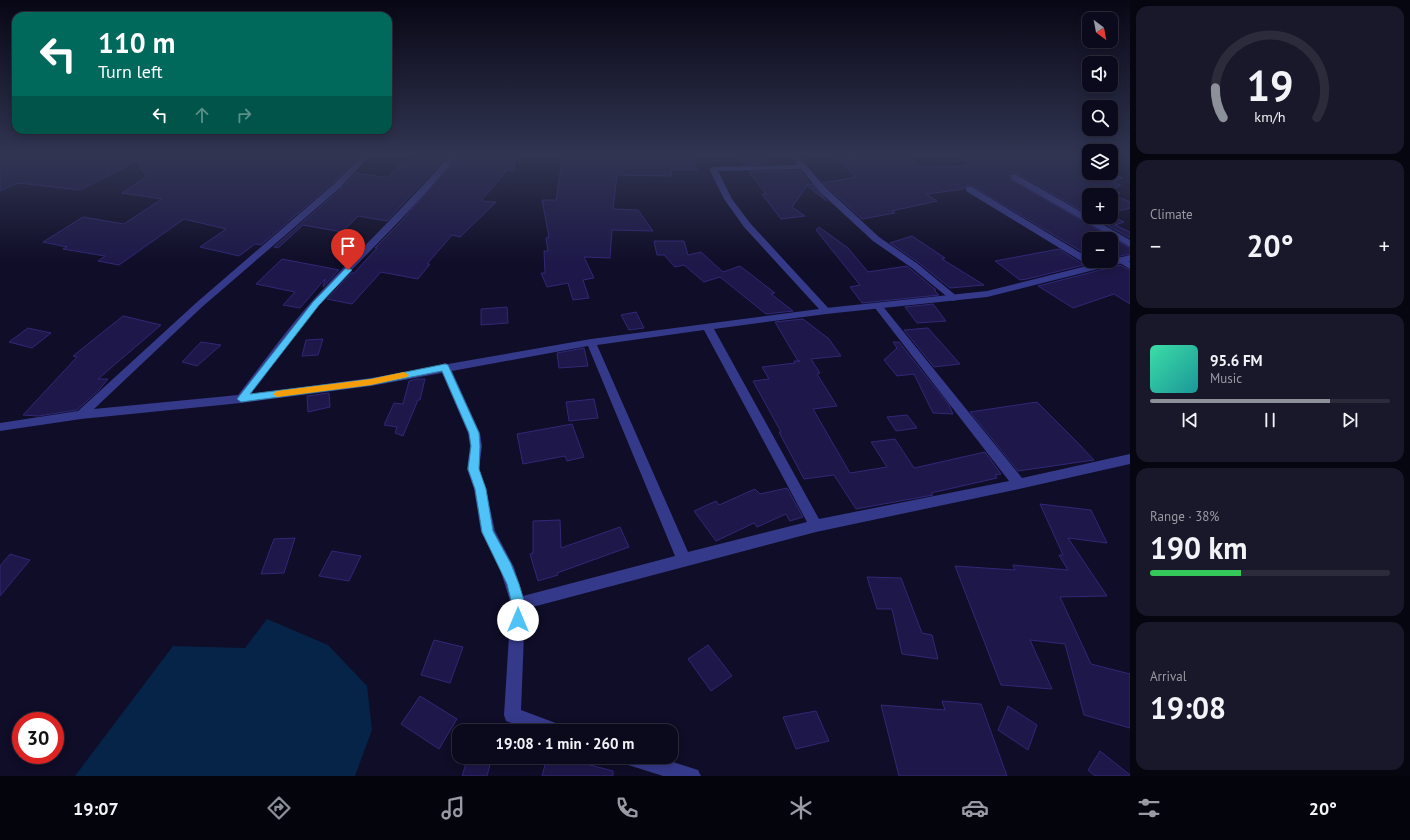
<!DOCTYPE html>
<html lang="en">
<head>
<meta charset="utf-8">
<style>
	:root { --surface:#0b0a1d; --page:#19182a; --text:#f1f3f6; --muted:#9a9aa4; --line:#2b2b3b; --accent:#8c9099 }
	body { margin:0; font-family:"PT Sans",sans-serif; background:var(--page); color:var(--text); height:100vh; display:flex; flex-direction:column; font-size:15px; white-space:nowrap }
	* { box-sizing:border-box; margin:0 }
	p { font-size:13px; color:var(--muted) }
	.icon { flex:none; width:22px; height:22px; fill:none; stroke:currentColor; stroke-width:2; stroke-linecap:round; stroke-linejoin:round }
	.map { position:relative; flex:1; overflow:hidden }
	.details { display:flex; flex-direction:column; gap:6px; padding:6px; background:#060610; width:280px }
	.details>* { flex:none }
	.hud { position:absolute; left:12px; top:12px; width:380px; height:122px; border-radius:12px; box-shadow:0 2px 10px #0003,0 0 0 1px var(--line); background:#00695c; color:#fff; overflow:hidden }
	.needle { width:26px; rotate:148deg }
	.fabs { position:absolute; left:1082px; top:12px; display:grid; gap:8px }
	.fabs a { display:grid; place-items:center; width:36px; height:36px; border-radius:8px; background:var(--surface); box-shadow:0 2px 10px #0003,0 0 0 1px var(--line); font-size:20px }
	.speed { position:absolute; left:12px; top:712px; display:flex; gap:8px; font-size:20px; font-weight:700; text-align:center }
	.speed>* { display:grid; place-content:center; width:52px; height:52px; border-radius:50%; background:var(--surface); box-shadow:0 2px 10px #0003,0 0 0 1px var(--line); line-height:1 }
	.speed .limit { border:6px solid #d22; background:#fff; color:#111 }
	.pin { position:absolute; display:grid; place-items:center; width:34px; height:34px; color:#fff; margin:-41px -17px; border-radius:50% 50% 50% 0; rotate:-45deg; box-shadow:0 0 4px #0007 }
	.pin .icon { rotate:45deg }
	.me { position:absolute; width:44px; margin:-22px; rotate:0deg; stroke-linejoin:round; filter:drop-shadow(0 0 3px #0008) }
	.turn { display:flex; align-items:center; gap:14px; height:84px; padding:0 20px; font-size:18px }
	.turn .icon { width:52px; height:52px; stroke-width:2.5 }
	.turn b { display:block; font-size:28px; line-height:34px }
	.lanes { display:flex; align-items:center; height:38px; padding:0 20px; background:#0003; justify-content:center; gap:20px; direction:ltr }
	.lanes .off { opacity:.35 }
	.big { font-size:30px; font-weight:800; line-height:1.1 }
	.details .tile { flex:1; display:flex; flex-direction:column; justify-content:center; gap:6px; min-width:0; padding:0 14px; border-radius:12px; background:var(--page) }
	.details .dial { align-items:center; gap:0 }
	.dial svg { height:104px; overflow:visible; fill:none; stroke:var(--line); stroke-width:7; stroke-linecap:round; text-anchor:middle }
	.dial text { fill:var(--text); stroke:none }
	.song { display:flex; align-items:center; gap:12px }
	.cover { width:48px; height:48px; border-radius:6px; background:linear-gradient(135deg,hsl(160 70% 55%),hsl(180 70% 35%)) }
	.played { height:4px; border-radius:2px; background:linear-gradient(90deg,var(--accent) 75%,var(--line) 75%) }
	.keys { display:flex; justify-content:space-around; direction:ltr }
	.heat { display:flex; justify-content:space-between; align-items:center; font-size:22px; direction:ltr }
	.charge { height:6px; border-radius:3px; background:linear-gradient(90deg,#34c759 38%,var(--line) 0) }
	.trip { position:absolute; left:452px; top:724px; width:226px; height:40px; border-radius:12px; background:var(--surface); box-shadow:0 2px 10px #0003,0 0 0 1px var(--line); font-weight:800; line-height:40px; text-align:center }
	.tab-bar { display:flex; height:64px; justify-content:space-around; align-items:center; background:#04040c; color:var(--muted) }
	.tab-bar .icon { width:28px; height:28px }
	.tab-bar .active { color:var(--accent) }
	.tab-bar b { font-size:18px; color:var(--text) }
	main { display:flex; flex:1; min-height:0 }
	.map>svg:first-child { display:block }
	.water { fill:#062447 }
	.building { fill:#1d1849; stroke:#302877 }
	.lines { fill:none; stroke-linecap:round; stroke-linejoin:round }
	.minor { fill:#35398a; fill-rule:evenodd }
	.tertiary { fill:#35398a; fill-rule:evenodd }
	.route { fill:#4fc3f7; stroke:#337fa1 }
	.slow { fill:#f59e0b }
</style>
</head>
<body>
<main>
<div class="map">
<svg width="1130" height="776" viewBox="0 0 1130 776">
	<rect width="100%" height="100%" fill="#0f0d27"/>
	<path class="water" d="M267,619L328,645L367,686L372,730L355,776H75L173,646L245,648Z"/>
	<path class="building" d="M0,154H346L360,156L334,182L261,245L255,244L239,256L200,247L226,229L184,219L119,265L98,261L105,256L63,249L67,247L43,242L83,217L124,224L162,199L122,193L146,177L137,161L80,190L18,183L0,191Z
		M418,154H449L387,221L358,216L342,232L303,225L278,248L274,247L342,188L356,173L388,178L401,162L410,163Z
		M459,154H515L514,171L507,170L481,201L496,202L460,237L452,235L427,264H430L418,279L381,272L352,304L327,299L351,273H354L377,248H375L400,223Z
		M637,154H693L697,170H671L672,176L617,175L613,209L638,210L653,231L612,230L610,258L584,257L594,278L583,280L589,298L573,300L568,283L547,287L541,273H545L544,251H548L546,238L549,237L542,200H556L563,155L638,159Z
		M736,154H762L768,164L744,165Z
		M954,154H1089V173H1110L1122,178L1113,182L1121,185L1112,189L1120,193L1114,195L1130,202V208L1111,213V195H1089V215L1018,174H1010V179L1130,248V254L1111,258V239H1089V256L972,186H965L964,189L926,194L937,201L892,211L895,213L862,219L823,183L856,177L834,157L906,155L920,167L971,165Z
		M800,171L809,183L807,185L812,184L827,201L807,186L792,207L805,216L781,219L762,194H766L749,172Z
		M1111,216L1124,222L1115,225L1130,232V238L1093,217H1111Z
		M819,227L848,248L868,272L907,266L936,290H934L939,295L862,303L850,287L860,285L816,230Z
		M912,236L945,258L942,259L984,285L950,288L919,263L890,243Z
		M654,241H684L688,255L701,252L723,272L740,266L775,293L771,294L793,311L766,314L720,277L704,282L684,265L675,267L664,255H657Z
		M1059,249L1084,265L1027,279L1020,280L995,261Z
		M282,259L329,268L339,270L323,287L325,279L300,308L283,305L295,292L256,284Z
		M1120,265L1130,270V304L1114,294L1073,308L1038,286Z
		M933,304L946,321L917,323L905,307Z
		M507,307L508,323L481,325V309Z
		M636,312L644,328L629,330L621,315Z
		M123,316L161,325L98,379H108L99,390L77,410L38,416L23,415L77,357L73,356Z
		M803,319L829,339L841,356L811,359L820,373L817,374L837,406L813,409L850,473L887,467L871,442L895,439L914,468L985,452L1001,474L995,475L997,478L931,493L933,495L856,509L834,475L804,479L779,432H781L753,381L769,379L762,367L795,363L794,361H800H798L775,322Z
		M28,328L51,333L32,348L9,342Z
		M928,328L960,364L934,367L904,330Z
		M323,339L318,355L302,356L306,340Z
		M201,342L221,345L197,366L182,362Z
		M893,342H899L949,405L953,414L933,413L914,374L897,376L884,360L897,348Z
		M584,348L588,366L559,368L557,353Z
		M416,379H425L420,400H418L403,436L395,433L397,427L384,425L394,403L403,404L409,381Z
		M329,393L330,407L308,412L307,396Z
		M594,399L598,418L569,421L566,402Z
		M1037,402L1077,442L1094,460L1018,471L970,412Z
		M907,415L917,428L896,431L887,417Z
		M572,424L584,457L567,461L565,456L523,464L517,434Z
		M787,488L803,517L790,521L786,514L757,527L754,523L716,541L694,511L716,501L719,505L755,489L760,494Z
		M1040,504L1091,510L1107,543L1068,538L1107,596L1060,597L1091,664L1130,674V728L1084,715L1065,644L1030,640L1052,689L1001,685L955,566L1015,570L1013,565L1068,570L1059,555H1063Z
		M560,520L561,548L620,527L629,547L557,573L558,575L538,581L530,554L533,553V521Z
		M295,538L284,573L261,574L274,539Z
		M332,551L361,556L349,581L319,576Z
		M10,554L30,560L0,596V566Z
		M867,577L901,578L922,633L932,635L938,659L902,654L892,609H877Z
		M434,640L463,647L450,683L421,675Z
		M708,645L732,676L711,691L688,659Z
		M420,696L457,719L439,749L401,724Z
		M942,701L981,704L1007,776H899L881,705L945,710Z
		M1008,706L1037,725L1028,750L998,730Z
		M816,711L829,741L796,749L783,717Z
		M1100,751L1130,775V776H1095L1088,770Z
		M468,757H492L487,776H462Z
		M547,757H560L613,771V776H542Z"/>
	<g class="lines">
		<path class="minor" d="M364,154H371L341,187L202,307L94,409L238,395C263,363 286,330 313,300C358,251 407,205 451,154H458C421,202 377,243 336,286C305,320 279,357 251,394L371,378L440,366L445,363L448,364L591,339L819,309L744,227L724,199L709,169L713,167L798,165L789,154H796L826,188L879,237L918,264L959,298L954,301L951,300L912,268L873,241L820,192L801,169L718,171L732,199L750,223L831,311L826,314L714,329L819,519L1009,481L875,308L873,306L875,304H881L1022,478L1130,454V464L1019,489L816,532L525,609L521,710L561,725L563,731H533L506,721L504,715L511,604L500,569L481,532L474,489L467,469L470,446L468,433L442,373L371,386L241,403L81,419L0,431V423L78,411L196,303L335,183ZM704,330L807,522L688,552L597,345ZM588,346L675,556L523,596L514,567L495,531L486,489L479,469L482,446L480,433L452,371Z
			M1011,175H1017L1130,240V247L1011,179Z
			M966,187H972L1089,258V261H1093L1101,267L1100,269H1094L966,191Z
			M1121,257L1130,262V269L1118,262L1117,260Z
			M619,757H657L698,770L701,776H663L622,763Z"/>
		<path class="tertiary" d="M1130,255V261L987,297L826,314L821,311L826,308L987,291Z"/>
	</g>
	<linearGradient id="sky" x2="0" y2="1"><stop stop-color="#080715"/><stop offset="0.59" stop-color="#313552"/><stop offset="1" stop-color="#313552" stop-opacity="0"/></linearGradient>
	<rect width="1130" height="263" fill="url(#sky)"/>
	<path class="route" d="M346,268H348L352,270L319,305L250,394L371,379L445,364L448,365L479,433L480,446L479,469L486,489L493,531L511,564L519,584L525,604L524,620L522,624L518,626L513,624L511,620L512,604L507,584L482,532L475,489L468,469L471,446L469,433L442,371L371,385L241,402L237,399L313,302Z"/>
	<path class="slow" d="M404,372L409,375L407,377L371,385L277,397L273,394L277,391L371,379Z"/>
</svg>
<div class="fabs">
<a><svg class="needle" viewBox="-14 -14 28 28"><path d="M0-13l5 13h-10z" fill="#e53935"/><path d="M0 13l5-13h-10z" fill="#9a9aa4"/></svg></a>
<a><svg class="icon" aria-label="sound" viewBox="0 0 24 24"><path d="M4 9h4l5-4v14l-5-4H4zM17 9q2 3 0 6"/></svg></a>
<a><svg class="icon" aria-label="search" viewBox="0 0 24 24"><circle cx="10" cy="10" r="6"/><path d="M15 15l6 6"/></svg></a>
<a><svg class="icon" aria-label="layers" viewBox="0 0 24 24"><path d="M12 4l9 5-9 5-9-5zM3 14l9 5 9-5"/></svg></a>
<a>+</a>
<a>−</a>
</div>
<div class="speed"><div class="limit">30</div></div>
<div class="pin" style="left:348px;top:270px;background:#d93025"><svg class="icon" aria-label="arrive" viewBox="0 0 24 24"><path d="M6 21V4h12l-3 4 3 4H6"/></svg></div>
<svg class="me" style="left:518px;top:620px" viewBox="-20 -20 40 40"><circle r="19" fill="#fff"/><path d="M0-13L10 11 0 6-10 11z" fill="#4fc3f7"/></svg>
<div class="trip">19:08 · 1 min · 260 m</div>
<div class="hud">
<div class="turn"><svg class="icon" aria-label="left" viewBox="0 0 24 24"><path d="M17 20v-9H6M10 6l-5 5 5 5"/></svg><div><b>110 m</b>Turn left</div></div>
<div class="lanes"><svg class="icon" aria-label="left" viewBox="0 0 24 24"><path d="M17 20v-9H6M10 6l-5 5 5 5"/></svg><svg class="icon off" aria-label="ahead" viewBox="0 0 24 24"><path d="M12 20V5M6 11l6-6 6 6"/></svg><svg class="icon off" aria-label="right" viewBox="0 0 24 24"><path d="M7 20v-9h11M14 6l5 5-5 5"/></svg></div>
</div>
</div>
<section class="details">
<div class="tile dial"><svg viewBox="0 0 100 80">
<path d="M14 69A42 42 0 1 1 86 69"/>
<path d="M14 69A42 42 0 0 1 8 46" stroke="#8c9099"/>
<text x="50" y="56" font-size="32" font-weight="700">19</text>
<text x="50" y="72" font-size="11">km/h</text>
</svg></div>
<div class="tile"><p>Climate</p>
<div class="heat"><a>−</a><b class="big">20°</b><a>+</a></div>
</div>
<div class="tile">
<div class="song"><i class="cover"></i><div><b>95.6 FM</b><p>Music</p></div></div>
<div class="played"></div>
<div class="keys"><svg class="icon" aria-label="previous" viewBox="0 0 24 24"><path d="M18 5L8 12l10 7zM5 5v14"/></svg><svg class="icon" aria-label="pause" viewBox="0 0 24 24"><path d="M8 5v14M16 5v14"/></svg><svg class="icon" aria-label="next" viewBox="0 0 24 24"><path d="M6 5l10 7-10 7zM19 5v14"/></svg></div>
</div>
<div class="tile"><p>Range · 38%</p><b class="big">190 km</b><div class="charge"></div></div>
<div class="tile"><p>Arrival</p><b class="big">19:08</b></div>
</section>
</main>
<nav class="tab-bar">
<b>19:07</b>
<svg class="icon active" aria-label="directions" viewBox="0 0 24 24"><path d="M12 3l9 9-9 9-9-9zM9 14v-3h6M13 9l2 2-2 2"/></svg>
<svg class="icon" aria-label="music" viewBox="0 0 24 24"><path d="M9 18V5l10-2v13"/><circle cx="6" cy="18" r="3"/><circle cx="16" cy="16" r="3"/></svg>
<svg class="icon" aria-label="phone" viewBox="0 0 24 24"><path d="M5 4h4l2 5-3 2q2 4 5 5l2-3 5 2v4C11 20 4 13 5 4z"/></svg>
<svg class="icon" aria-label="climate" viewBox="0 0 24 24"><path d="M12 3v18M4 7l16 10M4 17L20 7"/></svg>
<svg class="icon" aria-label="car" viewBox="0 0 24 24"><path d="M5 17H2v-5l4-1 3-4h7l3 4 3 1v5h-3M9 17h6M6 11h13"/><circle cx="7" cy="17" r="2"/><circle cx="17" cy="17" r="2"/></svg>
<svg class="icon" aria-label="filters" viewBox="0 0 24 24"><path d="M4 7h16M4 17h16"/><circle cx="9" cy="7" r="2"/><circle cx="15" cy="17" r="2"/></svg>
<b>20°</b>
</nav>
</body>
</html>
